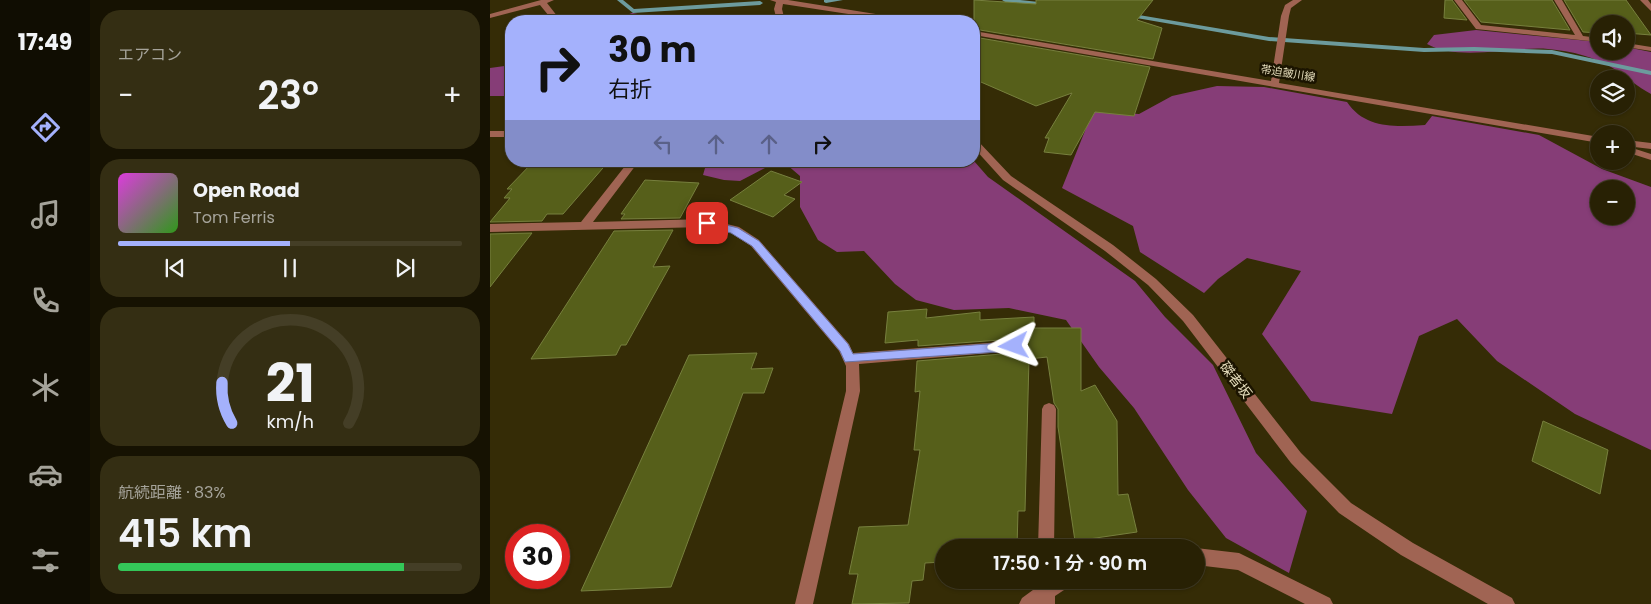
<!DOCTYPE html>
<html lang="ja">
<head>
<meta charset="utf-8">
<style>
	:root { --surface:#282104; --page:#342e13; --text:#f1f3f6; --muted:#a5a39a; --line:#443e26; --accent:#a4b1fc }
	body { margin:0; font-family:Poppins,"Noto Sans JP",sans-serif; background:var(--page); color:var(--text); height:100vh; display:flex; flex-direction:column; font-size:19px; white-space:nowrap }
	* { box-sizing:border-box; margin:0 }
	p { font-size:16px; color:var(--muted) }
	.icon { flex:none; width:28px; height:28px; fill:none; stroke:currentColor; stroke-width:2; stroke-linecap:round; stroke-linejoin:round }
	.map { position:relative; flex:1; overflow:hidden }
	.sheet { display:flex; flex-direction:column; gap:10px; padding:10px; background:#161202; width:400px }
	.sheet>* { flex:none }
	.hud { position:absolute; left:15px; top:15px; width:475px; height:152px; border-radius:20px; box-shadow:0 1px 4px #0004,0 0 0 1px var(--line); background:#a4b1fc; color:#111; overflow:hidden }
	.fabs { position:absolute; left:1100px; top:15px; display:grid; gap:10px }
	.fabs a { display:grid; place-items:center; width:45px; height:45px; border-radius:50%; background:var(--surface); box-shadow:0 1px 4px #0004,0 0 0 1px var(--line); font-size:25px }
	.speed { position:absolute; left:15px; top:524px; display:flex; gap:10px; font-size:25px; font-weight:700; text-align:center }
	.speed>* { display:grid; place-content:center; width:65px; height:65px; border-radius:50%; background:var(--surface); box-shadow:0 1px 4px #0004,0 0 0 1px var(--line); line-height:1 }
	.speed .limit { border:8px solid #d22; background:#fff; color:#111 }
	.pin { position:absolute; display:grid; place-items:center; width:42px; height:42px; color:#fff; margin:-21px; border-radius:10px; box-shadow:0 2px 8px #0006 }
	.me { position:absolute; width:55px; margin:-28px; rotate:266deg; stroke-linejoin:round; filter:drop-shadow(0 0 4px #0008) }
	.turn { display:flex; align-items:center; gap:18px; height:105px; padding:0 20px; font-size:22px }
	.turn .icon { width:65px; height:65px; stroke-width:2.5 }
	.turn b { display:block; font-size:35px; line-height:42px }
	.lanes { display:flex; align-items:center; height:48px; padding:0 20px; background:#0003; justify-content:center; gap:25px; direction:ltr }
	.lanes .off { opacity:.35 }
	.big { font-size:38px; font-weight:600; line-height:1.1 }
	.sheet .tile { flex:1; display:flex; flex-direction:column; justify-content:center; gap:8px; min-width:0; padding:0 18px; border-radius:20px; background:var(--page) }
	.sheet .dial { align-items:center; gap:0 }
	.dial svg { height:130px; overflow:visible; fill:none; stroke:var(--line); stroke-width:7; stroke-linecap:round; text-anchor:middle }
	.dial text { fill:var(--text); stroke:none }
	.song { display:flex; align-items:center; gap:15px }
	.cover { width:60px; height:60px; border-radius:8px; background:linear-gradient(135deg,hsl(300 70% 55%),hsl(110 70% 35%)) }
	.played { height:5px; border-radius:2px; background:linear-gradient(90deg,var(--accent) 50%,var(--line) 50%) }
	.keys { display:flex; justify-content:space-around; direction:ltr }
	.heat { display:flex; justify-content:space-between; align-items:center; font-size:28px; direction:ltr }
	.charge { height:8px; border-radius:4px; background:linear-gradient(90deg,#34c759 83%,var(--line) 0) }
	.trip { position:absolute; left:445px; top:539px; width:270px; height:50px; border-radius:25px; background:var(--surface); box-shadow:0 1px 4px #0004,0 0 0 1px var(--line); font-weight:600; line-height:50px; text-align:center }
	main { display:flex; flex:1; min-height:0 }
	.dock { display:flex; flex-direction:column; width:90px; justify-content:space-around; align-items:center; background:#100d02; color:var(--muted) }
	.dock .icon { width:35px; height:35px }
	.dock .current { color:var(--accent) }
	.dock b { font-size:22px; color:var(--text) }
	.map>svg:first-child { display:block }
	.forest { fill:#863d77; fill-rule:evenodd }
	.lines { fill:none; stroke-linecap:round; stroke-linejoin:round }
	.stream { fill:#6c9b9d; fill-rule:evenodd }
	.building { fill:#565f1a; stroke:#77803e }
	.minor { fill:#a06453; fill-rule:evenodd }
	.route { fill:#a4b1fc; stroke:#6b73a4 }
	.labels { text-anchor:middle; stroke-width:5; stroke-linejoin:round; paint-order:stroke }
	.far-street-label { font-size:11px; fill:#e4dcba; stroke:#1b1400 }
	.street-label { font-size:14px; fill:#e4dcba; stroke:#1b1400 }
</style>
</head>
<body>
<main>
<nav class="dock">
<b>17:49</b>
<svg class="icon current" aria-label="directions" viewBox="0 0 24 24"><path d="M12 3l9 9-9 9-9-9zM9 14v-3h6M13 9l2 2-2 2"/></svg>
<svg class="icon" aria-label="music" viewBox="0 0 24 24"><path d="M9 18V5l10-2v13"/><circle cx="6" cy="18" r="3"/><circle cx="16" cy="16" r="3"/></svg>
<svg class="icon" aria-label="phone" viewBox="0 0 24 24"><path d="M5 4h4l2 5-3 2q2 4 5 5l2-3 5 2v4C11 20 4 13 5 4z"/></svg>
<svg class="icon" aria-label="climate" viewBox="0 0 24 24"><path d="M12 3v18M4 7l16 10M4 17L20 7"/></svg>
<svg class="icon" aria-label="car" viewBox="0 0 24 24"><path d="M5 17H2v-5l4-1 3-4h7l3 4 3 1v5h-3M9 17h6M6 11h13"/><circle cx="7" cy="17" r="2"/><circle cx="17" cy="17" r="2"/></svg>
<svg class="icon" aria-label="filters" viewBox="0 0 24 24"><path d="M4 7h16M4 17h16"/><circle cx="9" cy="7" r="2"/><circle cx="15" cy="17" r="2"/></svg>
</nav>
<section class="sheet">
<div class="tile"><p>エアコン</p>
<div class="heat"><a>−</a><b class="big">23°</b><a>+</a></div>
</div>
<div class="tile">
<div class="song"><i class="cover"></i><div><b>Open Road</b><p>Tom Ferris</p></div></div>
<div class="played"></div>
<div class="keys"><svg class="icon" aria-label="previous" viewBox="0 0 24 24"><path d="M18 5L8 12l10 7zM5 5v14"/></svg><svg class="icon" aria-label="pause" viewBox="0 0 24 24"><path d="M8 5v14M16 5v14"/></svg><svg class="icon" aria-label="next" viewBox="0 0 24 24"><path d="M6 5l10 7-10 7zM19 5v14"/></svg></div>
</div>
<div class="tile dial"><svg viewBox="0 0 100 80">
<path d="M14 69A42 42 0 1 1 86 69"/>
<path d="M14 69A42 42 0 0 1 8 44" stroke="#a4b1fc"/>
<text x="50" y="56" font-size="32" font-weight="700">21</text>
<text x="50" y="72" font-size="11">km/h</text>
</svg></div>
<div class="tile"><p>航続距離 · 83%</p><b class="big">415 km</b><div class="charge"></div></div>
</section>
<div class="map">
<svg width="1161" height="604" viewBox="0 0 1161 604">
	<rect width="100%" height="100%" fill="#352c06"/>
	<path class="forest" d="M142,13L187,21H126V19Z
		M986,30L1109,42V51H1136V47L1161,52V94C1148,87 1138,78 1126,70C1107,57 1081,51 1058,49C1023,46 969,62 937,44L944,35Z
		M21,65V96H0V68Z
		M727,86L774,87L857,102C875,129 906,127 935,125L942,116L1049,135L1112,169L1161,187V450L1085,414L1007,361L967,319L929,336L902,414L821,401L772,334L811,271L757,258L728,279L714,293L650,252L643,226L572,188L603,111L649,114L682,96ZM1109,189H1136V216H1109Z
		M217,161H484L498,177L645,281L675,317L723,365L766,453L817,511L799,573L736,538L698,490L644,408L609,367L576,320L519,308L464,310L426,300L405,284L374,251L347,252L328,240L310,207V176L296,164L275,168L250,181L234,180L213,175Z"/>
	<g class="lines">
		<path class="stream" d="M127,0H133L144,9L270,1L273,3L270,5L143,13Z
			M334,0H353L336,3L334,2Z
			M512,0H530L558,3L561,5L558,7L515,2Z
			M637,13L779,37L934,48L984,47L1062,50L1161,71V75L1062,54L984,51L934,52L779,41L635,16V14Z"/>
	</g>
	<path class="building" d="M484,0L546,4V0H663L647,20L672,28L663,59L484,29Z
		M955,0H962L977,20L954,18Z
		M974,0H1062L1080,30L991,22Z
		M1074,0H1136L1161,35L1136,33V24H1109V33L1093,32Z
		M484,37L660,67L644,116L605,112L581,155L554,152L559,138H555L582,93L546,106L484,79Z
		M44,161H119L73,214H57L52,221L0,222L20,198H14L22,189H17Z
		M281,171L312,182L294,195L305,199L283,217L240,200Z
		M155,180L209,183L190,218L131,219L135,214H131Z
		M183,230L163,267L180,266L136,345H131L126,355L41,359L124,231Z
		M42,233L0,287V234Z
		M437,309L436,318L490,312V320L544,317V328H591V391L605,385L627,421L628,495L638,494L647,532L585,541L568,427V409L564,403L557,357L539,359L535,511H528L527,548H454V562L435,563L433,580L422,581L419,603L362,604L368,574H359L369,527L418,525L430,450H424L430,391L425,392L427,361L524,353L529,352L533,347L531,341L524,339L428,346V340L395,343L398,312Z
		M267,353L261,369L283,368L274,393H253L181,587L91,591L199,355Z
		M1053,421L1118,450L1110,494L1042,461Z
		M483,580H526V587L482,589Z"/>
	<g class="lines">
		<path class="minor" d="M64,0L57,3L71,21H63L50,5L0,18V14L51,0Z
			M280,0H298L417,19L421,21H404L293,4L292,9L295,21H287L284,9L286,2Z
			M803,0H812L801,8L799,16L789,83L1109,137V143L484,35V31L781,81L791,16L795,5Z
			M964,0H972L991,25L1085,35L1064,0H1072L1093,36L1109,38V42L986,29Z
			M1150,0H1158L1161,4V11Z
			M1136,43L1161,47V51L1136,47Z
			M0,131H21V137H0Z
			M484,139L487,140L521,176L623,245L666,279L703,315L811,453L861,503L923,543L1022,598L1025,604H998L911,555L849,513L801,463L693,321L658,285L615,251L513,180L484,148Z
			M1136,140L1161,143V149L1136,146Z
			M1136,146L1161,154V160L1136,152Z
			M139,161H149L103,222L217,219L249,227L269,240L359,344L363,353L524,341L529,342L531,346L529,350L524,351L369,364L370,391L323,604H305L356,391V366L349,351L261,246L241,233L217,227L0,232V224L91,222Z
			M559,403L564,405L566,409L564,548H548L552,409L554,405Z
			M706,548L749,553L840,598L843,604H815L748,570L706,565Z
			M547,580H583L580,586L565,596V604H529L532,598L547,587Z"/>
	</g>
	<path class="route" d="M217,220L248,228L269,241L358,344L363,354L524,342L530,346L524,351L355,362L350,351L262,246L241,233L214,226V221Z"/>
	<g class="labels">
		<g class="far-street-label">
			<text transform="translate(798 73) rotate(9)" y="4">帯迫皷川線</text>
		</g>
		<g class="street-label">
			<text transform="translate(746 380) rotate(52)" y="5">磔者坂</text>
		</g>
	</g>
</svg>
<div class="fabs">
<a><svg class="icon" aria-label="sound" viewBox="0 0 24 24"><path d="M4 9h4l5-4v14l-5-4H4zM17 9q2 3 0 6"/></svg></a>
<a><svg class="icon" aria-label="layers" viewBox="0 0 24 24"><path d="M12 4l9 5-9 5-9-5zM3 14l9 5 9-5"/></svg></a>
<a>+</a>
<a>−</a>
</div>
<div class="speed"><div class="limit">30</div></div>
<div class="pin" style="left:217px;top:223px;background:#d93025"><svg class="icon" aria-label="arrive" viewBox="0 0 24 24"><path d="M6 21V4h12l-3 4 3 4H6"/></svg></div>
<svg class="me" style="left:524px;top:346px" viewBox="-20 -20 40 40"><path d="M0-17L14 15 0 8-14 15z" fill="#a4b1fc" stroke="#fff" stroke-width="4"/></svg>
<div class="trip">17:50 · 1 分 · 90 m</div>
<div class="hud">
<div class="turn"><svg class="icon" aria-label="right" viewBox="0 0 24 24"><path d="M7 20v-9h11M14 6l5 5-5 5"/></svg><div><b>30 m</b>右折</div></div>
<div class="lanes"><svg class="icon off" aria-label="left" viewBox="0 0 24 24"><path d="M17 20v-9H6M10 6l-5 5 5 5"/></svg><svg class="icon off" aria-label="ahead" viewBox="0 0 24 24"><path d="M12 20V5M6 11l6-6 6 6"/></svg><svg class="icon off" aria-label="ahead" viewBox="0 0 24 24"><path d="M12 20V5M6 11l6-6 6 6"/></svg><svg class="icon" aria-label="right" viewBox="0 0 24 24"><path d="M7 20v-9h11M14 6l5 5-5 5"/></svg></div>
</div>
</div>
</main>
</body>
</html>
